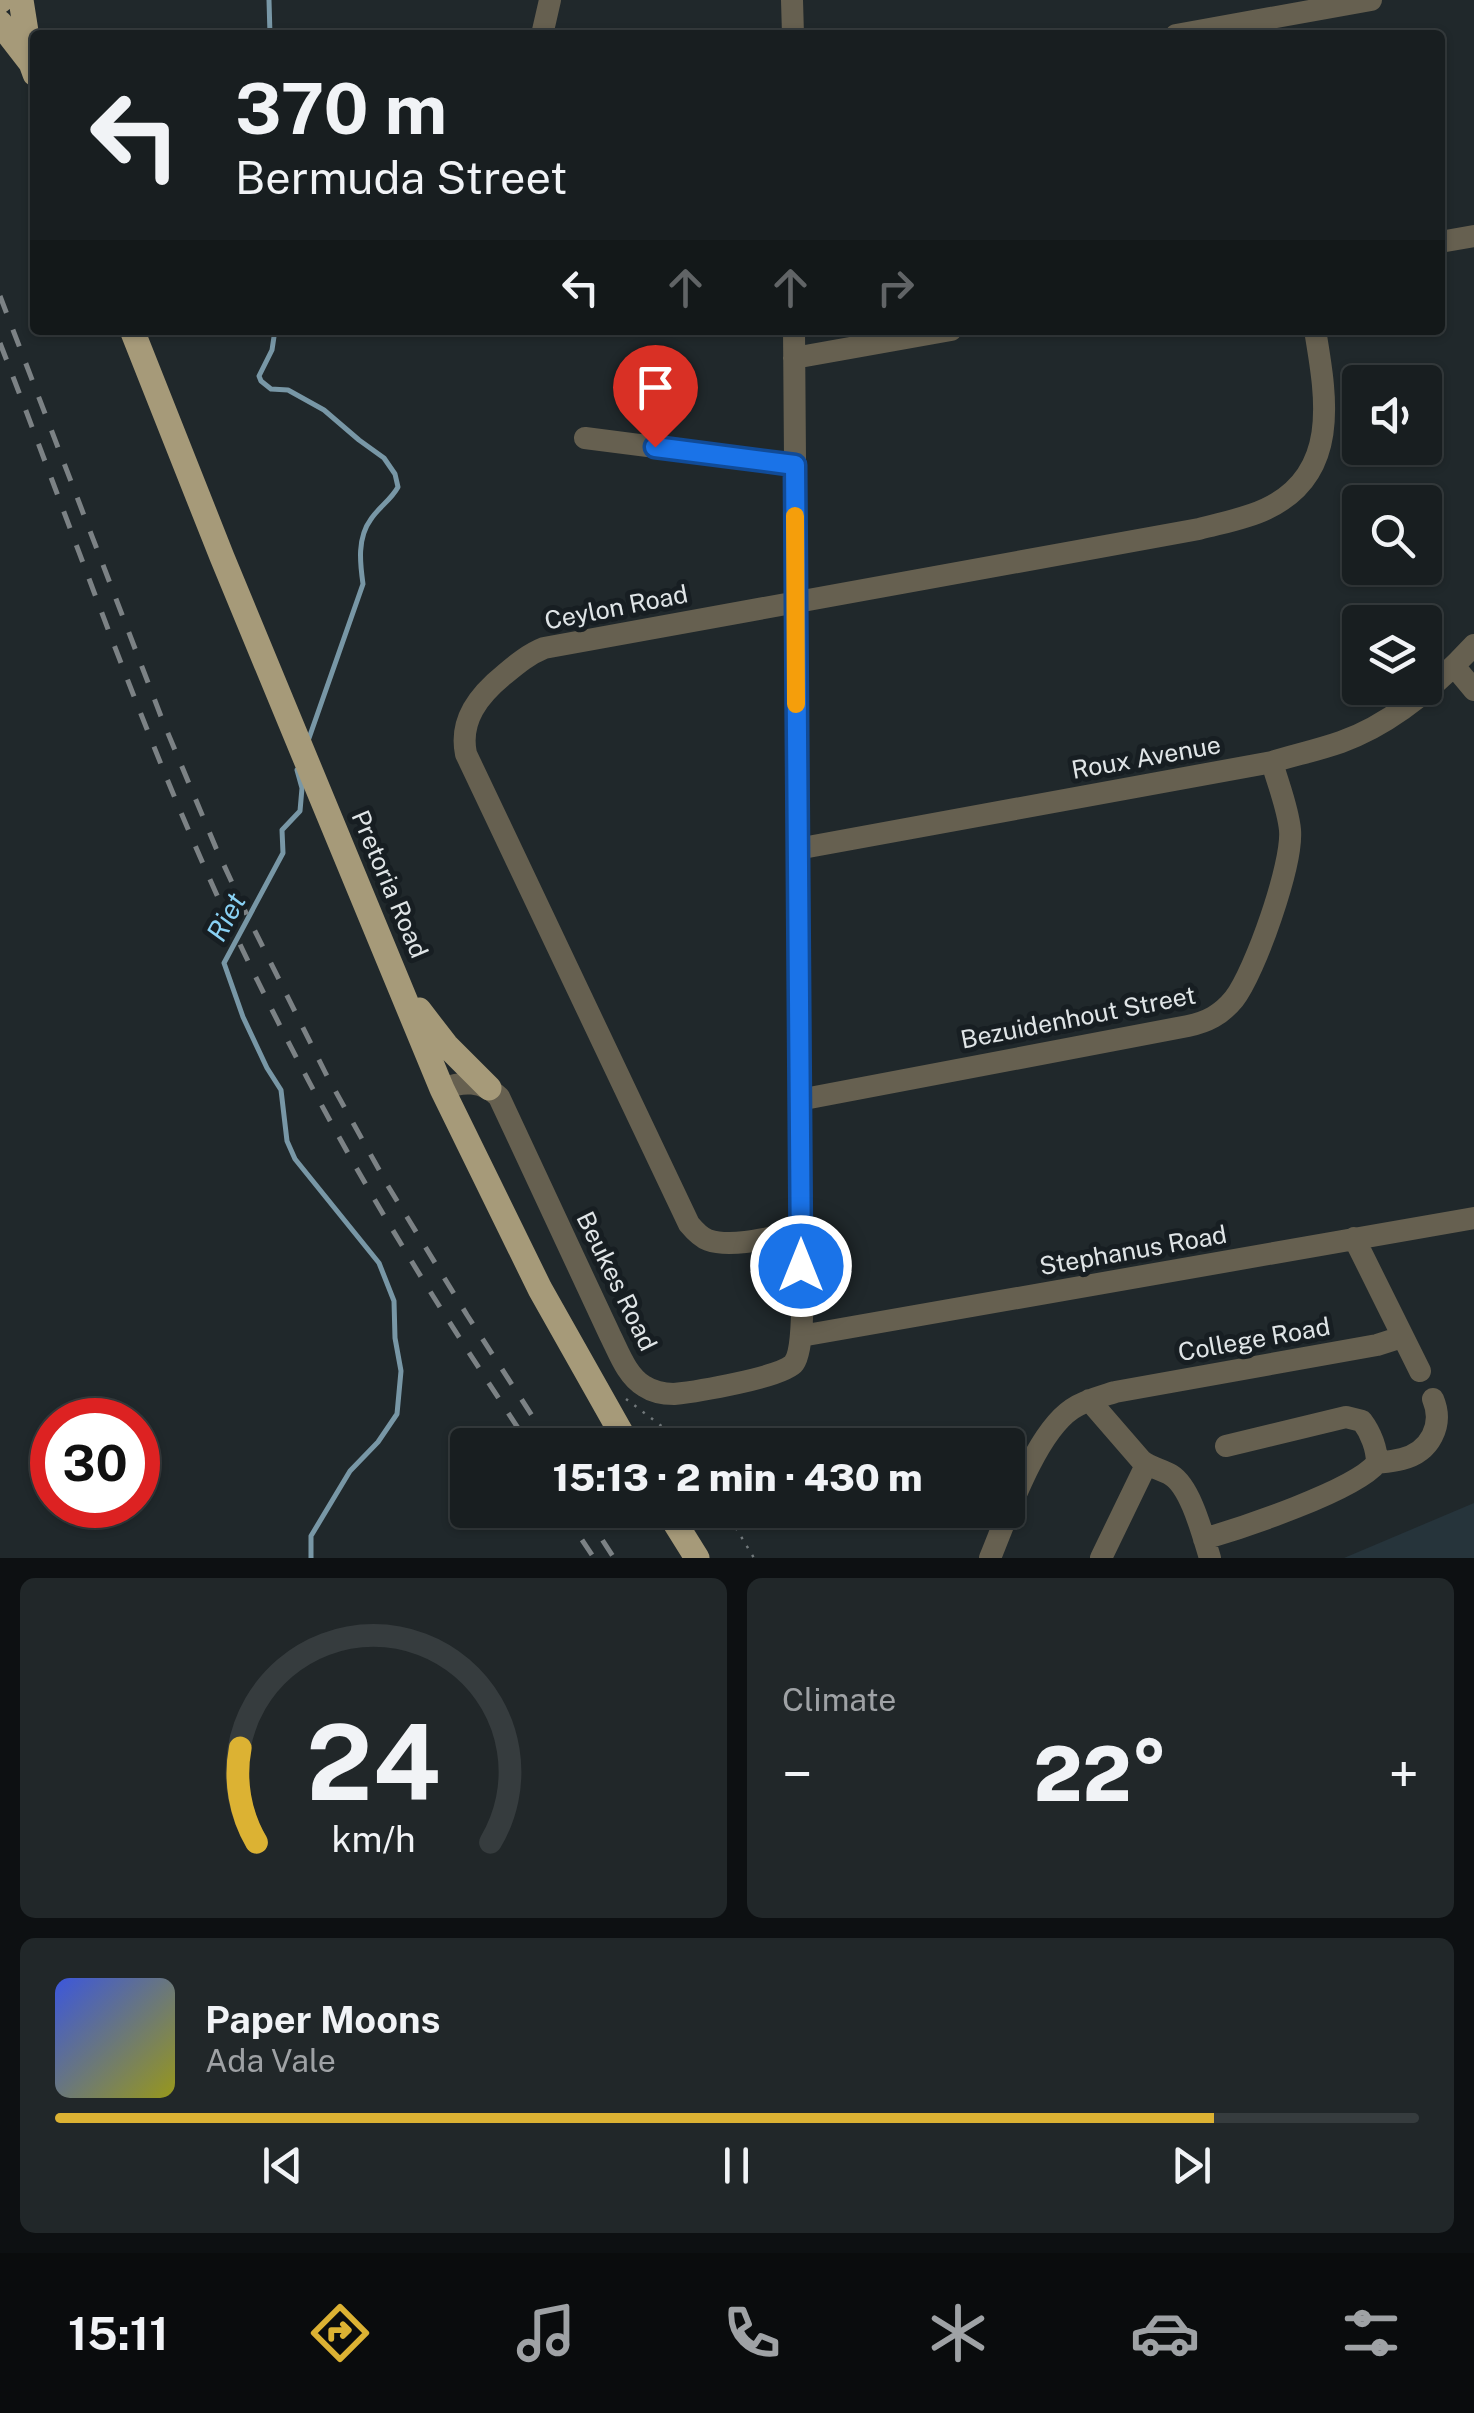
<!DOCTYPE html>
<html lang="en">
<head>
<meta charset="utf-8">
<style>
	:root { --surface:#181e20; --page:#212729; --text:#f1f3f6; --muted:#9fa2a5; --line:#363c3e; --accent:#dcb233 }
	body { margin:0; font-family:"Public Sans",sans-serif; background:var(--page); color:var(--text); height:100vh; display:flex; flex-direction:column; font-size:38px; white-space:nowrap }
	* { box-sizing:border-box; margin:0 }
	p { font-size:32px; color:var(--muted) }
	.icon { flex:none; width:55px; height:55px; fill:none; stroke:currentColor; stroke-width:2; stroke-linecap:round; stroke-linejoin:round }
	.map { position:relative; height:1558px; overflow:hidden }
	.drawer { display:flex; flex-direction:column; gap:20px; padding:20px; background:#0d1012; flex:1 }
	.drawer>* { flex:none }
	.hud { position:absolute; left:30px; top:30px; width:1415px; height:305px; border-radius:10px; box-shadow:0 2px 8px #0004,0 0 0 2px var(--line); background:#181e20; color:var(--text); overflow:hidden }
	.tools { position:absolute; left:1342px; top:365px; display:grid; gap:20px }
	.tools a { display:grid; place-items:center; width:100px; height:100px; border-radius:10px; background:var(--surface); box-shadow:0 2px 8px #0004,0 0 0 2px var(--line); font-size:50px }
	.speed { position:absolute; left:30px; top:1398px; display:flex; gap:20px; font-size:50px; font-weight:700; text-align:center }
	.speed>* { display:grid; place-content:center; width:130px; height:130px; border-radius:50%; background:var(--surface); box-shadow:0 2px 8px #0004,0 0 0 2px var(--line); line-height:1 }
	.speed .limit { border:15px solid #d22; background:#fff; color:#111 }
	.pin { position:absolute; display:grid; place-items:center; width:85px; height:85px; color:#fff; margin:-102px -42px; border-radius:50% 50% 50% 0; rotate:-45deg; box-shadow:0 0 10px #0007 }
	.pin .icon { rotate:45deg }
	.me { position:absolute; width:110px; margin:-55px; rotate:0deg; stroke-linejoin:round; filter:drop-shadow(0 0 8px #0008) }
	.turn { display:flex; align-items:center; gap:35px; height:210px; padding:0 40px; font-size:45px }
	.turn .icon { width:130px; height:130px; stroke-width:2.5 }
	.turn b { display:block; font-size:70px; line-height:85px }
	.lanes { display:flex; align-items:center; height:95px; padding:0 40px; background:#0003; justify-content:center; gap:50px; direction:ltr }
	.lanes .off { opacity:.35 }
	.big { font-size:75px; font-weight:800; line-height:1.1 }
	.drawer .card { flex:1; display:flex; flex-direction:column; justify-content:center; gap:15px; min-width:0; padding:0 35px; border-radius:15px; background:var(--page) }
	.drawer .dial { align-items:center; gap:0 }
	.dial svg { height:260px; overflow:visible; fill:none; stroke:var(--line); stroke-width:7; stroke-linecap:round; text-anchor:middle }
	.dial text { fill:var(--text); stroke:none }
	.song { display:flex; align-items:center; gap:30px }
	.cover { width:120px; height:120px; border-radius:15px; background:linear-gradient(135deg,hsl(230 70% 55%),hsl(60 70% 35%)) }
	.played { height:10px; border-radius:5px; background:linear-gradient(90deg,var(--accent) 85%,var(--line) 85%) }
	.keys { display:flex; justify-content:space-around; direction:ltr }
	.heat { display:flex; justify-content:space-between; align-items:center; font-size:55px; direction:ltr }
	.drawer .tiles { flex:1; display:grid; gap:20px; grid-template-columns:1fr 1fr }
	.card:last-child { grid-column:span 2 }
	.trip { position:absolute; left:450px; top:1428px; width:575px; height:100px; border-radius:10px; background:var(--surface); box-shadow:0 2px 8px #0004,0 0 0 2px var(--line); font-weight:800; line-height:100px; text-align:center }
	.menu { display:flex; height:160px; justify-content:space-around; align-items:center; background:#0a0c0d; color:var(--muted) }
	.menu .icon { width:70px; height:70px }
	.menu .active { color:var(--accent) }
	.menu b { font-size:45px; color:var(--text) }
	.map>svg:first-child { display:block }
	.built { fill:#26343b }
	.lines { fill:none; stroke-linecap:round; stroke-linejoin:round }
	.stream { stroke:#7897a6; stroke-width:5 }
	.path { stroke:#71787b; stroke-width:2.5; stroke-dasharray:2.5 8; stroke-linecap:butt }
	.minor { stroke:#666050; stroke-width:22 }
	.major { stroke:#a69a79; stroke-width:25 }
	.rail { stroke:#7c8285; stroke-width:5; stroke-dasharray:18 18; stroke-linecap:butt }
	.route-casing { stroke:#114b97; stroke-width:25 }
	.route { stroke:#1a73e8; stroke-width:18 }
	.slow { stroke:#f59e0b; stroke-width:18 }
	.labels { text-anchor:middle; stroke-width:10; stroke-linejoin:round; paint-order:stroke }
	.street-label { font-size:25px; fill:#e0e5e7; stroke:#171e22 }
	.water-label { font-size:28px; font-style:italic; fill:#89d1f4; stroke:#171e22 }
</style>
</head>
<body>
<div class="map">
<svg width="1474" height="1558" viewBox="0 0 1474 1558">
	<rect width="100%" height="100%" fill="#20282b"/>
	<path class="built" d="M1474,1503V1558H1344Z"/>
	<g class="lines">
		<path class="stream" d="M269,0L270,35
			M275,330L272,350L259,376L261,381L271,389L288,390L324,410L359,440L384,458L395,474L398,487C391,500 379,507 371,519C357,538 360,563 363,584L308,741
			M297,770L302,788L300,811L282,830L283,853L224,963L243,1017L267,1068L281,1090L287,1141L295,1159L379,1263L394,1301L395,1338L401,1371L397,1414L378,1442L350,1471L311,1536V1558"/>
		<path class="path" d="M626,1399L676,1437L683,1445
			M725,1510L754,1558"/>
		<path class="minor" d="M792,0L793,35
			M542,35L550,0
			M1176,35L1371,0
			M1440,242L1474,236
			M794,358L951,330
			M585,438L795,465
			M1454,666L1474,690
			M797,849L1272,762C1295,755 1318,750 1341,742C1392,724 1438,684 1474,645
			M442,1089C463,1081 482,1080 499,1097L610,1335C619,1353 627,1376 644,1386C653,1392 664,1394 674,1394C694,1392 785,1377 794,1363C807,1345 801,1257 801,1231L794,330
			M799,1100L1188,1026C1207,1022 1221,1015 1234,999C1255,972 1293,864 1290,830C1288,808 1278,784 1272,762
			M801,1231C776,1236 733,1249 708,1240C700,1237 694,1230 689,1224L466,754C459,720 479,695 505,674C517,664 529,654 544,648L1199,529C1221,523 1245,519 1266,509C1341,474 1326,396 1315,330
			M1354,1238L1420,1371
			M801,1336L1474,1218
			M1089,1400L1141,1460C1150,1468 1161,1469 1171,1475C1191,1487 1203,1536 1210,1558
			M1377,1463C1385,1462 1394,1461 1402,1459C1430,1452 1444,1425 1433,1399
			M1204,1539C1241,1528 1354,1491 1377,1463C1377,1449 1371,1433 1362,1421L1346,1417L1226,1446
			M990,1558C1007,1517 1035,1434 1072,1409C1085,1400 1100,1397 1115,1392L1377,1345L1402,1337
			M1101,1558L1146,1465"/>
		<path class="major" d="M21,0L31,63L35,74
			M0,1L1,0
			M0,23L31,63
			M132,330L222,557L442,1089L540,1289L628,1445
			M419,1010L446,1045L489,1088
			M667,1510L697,1558"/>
		<path class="rail" d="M0,296L162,719L216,848L247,915L326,1074L388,1186L467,1315L551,1445
			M0,343C71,526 135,713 216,893C271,1013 334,1134 403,1247C443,1314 487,1380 529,1445
			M562,1510L594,1558
			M583,1510L614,1558"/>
	</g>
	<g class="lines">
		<defs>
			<path id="route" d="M655,447L795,465L801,1266"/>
		</defs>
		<use href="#route" class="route-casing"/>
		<use href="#route" class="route"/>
		<path class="slow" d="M795,516L796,704"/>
	</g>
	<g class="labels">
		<g class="street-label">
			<text transform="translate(616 607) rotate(-11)" y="9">Ceylon Road</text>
			<text transform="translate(1146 757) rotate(-10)" y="9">Roux Avenue</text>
			<text transform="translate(390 884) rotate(67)" y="9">Pretoria Road</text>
			<text transform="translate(1078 1017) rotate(-11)" y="9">Bezuidenhout Street</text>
			<text transform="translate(1133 1250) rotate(-10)" y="9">Stephanus Road</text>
			<text transform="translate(617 1281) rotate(64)" y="9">Beukes Road</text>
			<text transform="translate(1254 1339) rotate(-10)" y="9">College Road</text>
		</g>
		<g class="water-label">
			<text transform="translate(226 917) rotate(-62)" y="10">Riet</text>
		</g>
	</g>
</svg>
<div class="tools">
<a><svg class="icon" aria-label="sound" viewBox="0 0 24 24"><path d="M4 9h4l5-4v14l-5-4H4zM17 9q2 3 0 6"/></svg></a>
<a><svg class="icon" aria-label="search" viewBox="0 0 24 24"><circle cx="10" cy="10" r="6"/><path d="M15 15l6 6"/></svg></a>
<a><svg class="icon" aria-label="layers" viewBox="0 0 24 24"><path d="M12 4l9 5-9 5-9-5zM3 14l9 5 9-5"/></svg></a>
</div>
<div class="speed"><div class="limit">30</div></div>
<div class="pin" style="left:655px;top:447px;background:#d93025"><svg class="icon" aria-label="arrive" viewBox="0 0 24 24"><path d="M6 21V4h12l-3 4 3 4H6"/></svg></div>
<svg class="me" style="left:801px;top:1266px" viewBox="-20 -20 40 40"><circle r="17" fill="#1a73e8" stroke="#fff" stroke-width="3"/><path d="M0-11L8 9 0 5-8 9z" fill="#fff"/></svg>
<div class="trip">15:13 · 2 min · 430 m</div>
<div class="hud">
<div class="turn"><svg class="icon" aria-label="left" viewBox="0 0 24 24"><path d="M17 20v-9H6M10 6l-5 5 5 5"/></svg><div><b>370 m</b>Bermuda Street</div></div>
<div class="lanes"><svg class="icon" aria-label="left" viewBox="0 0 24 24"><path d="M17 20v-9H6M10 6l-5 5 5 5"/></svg><svg class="icon off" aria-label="ahead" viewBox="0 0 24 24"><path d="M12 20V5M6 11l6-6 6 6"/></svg><svg class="icon off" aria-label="ahead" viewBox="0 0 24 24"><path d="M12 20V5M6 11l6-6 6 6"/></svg><svg class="icon off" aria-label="right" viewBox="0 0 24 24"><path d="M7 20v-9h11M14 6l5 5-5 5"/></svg></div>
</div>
</div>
<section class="drawer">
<div class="tiles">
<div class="card dial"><svg viewBox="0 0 100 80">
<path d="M14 69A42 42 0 1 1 86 69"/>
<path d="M14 69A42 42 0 0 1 9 40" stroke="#dcb233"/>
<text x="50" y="56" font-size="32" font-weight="700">24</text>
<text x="50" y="72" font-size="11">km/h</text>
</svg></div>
<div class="card"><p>Climate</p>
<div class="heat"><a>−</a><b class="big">22°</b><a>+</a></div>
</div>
<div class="card">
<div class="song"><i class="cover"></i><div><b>Paper Moons</b><p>Ada Vale</p></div></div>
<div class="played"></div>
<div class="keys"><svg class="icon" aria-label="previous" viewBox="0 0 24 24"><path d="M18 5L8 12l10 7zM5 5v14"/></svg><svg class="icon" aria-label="pause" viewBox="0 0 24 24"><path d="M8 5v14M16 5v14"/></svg><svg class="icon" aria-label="next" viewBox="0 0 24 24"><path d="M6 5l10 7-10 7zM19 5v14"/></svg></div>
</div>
</div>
</section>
<nav class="menu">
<b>15:11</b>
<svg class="icon active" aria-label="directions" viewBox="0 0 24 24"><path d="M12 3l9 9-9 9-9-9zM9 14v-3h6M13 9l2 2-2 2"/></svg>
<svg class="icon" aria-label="music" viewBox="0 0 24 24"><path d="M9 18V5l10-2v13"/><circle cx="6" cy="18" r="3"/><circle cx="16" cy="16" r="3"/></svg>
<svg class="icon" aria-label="phone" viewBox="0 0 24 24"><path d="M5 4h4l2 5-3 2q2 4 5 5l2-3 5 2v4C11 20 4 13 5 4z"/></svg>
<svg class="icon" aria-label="climate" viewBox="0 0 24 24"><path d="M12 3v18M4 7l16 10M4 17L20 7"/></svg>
<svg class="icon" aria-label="car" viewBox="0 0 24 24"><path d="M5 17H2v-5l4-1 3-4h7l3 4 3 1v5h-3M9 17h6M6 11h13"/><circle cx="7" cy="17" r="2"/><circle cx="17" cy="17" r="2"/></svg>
<svg class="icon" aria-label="filters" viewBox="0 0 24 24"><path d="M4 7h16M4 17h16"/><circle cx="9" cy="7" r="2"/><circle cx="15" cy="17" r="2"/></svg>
</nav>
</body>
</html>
